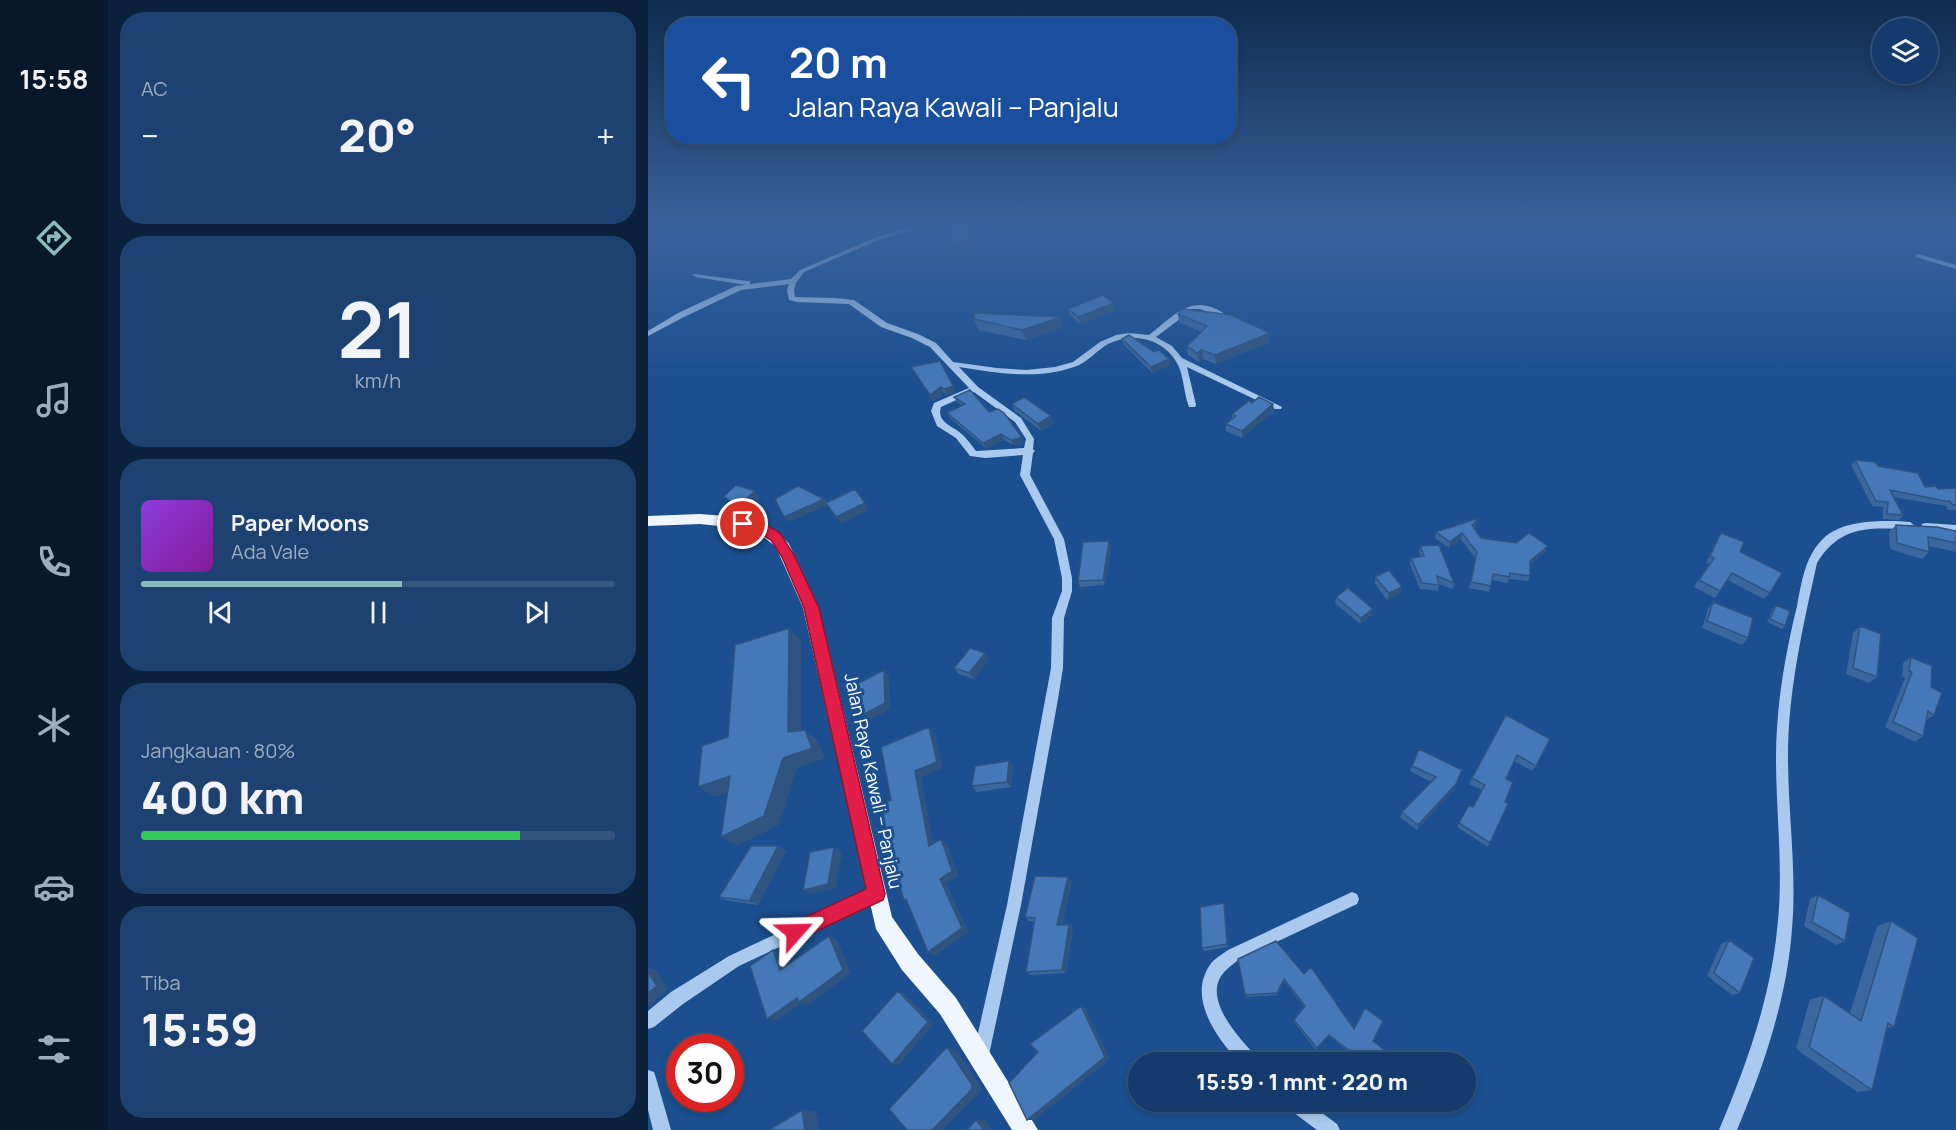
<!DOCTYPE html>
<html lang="id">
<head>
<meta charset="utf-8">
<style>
	:root { --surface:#143b6b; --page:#1d4271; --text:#f1f3f6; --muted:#9dadc1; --line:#33557e; --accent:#8bbbb9 }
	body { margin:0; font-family:Manrope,sans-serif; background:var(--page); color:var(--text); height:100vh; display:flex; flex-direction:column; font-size:22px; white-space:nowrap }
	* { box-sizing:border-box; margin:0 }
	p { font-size:20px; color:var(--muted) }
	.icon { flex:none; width:33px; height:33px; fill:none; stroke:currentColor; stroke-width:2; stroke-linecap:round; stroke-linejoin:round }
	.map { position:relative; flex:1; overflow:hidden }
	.panel { display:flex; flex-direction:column; gap:12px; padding:12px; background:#0b203b; width:540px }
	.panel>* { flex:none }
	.top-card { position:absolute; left:18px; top:18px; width:570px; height:126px; border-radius:24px; box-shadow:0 3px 9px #0003,0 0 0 2px var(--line); background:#1a4fa0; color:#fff; overflow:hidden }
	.tools { position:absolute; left:1224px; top:18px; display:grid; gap:12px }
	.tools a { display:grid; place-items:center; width:66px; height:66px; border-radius:50%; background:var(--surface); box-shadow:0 3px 9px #0003,0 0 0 2px var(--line); font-size:30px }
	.speed { position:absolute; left:18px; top:1034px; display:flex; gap:12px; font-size:30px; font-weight:700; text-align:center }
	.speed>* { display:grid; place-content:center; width:78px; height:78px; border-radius:50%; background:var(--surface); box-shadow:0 3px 9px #0003,0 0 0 2px var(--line); line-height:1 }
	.speed .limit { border:9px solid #d22; background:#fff; color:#111 }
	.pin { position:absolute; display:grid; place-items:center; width:51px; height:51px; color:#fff; margin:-26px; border:3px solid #fff; border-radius:50%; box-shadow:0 2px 6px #0007 }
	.me { position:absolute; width:66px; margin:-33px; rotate:65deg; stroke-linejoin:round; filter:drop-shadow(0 0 4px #0008) }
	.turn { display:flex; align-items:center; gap:21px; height:126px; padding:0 24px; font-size:27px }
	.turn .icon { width:78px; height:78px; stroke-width:2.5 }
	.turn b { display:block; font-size:42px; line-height:51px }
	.big { font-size:45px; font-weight:800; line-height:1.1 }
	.panel .tile { flex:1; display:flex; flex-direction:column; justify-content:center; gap:9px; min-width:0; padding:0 21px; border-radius:24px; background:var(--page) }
	.panel .dial { align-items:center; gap:0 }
	.dial b { font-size:78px; line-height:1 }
	.song { display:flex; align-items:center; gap:18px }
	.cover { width:72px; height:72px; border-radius:9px; background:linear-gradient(135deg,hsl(270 70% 55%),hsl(290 70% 35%)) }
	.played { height:6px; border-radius:3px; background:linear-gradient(90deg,var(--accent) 55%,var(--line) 55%) }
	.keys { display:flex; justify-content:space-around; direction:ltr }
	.heat { display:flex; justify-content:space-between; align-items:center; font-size:33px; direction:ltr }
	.charge { height:9px; border-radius:4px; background:linear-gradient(90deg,#34c759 80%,var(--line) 0) }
	.trip { position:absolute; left:480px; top:1052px; width:348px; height:60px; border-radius:30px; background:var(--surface); box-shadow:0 3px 9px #0003,0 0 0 2px var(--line); font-weight:800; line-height:60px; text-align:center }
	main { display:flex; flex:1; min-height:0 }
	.dock { display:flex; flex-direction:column; width:108px; justify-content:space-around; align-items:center; background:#08182b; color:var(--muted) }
	.dock .icon { width:42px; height:42px }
	.dock .current { color:var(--accent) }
	.dock b { font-size:27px; color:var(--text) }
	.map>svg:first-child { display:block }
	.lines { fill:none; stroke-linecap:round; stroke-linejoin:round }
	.minor { fill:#a9c9ee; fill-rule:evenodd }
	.major { fill:#f0f6ff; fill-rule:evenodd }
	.wall { fill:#3a679d }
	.shaded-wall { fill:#305480 }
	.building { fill:#4478b7; stroke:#305480; stroke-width:1.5 }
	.route { fill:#e11d48; stroke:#92132f; stroke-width:1.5 }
	.labels { text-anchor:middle; stroke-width:6; stroke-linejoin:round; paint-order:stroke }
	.near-street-label { font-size:18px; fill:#fff; stroke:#1b4f8f }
</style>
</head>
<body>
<main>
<nav class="dock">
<b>15:58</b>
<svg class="icon current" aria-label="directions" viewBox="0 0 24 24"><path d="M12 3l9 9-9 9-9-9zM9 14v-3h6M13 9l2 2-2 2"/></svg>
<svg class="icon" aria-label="music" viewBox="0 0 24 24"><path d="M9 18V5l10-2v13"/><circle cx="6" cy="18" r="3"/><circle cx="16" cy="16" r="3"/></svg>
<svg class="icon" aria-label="phone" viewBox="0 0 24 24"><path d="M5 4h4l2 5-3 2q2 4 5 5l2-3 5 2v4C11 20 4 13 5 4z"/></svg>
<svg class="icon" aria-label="climate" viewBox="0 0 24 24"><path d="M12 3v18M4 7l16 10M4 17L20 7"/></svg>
<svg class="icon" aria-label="car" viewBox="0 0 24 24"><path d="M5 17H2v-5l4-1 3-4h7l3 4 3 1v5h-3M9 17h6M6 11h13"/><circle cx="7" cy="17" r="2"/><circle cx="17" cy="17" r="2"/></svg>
<svg class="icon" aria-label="filters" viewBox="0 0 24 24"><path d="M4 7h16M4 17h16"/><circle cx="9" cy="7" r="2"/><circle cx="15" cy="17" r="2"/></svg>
</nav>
<section class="panel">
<div class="tile"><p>AC</p>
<div class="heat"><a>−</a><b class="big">20°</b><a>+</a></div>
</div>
<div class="tile dial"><b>21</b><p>km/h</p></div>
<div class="tile">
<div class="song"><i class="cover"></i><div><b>Paper Moons</b><p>Ada Vale</p></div></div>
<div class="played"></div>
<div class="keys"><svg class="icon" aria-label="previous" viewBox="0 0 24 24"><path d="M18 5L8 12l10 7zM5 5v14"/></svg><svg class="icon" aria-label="pause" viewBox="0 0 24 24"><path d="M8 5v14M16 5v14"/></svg><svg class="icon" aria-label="next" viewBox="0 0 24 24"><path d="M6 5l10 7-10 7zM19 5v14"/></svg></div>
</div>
<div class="tile"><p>Jangkauan · 80%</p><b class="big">400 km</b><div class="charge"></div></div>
<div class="tile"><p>Tiba</p><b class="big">15:59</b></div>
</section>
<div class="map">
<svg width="1308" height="1130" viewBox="0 0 1308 1130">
	<rect width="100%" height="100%" fill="#1b4f8f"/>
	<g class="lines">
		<path class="minor" d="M274,224H283L230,240L156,272L148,283L146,290L147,297L187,298L206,300L239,323L270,334L288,343L305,362L349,368L378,370L407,367L425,362L452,342L468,335L481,333L501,335C529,314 544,291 580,316L576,318L552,309H545L508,337L524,346L534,358L634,407L633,409H627L539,367L548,405L547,407H541C536,394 536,379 531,367C519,339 485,331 460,344C448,351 439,363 426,367C388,380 349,373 311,367L330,387L373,418L386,439L385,449L387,451L385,453L382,475L416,539L424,578V591L416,618L415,668L410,699L373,905L341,1055L339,1061L333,1063L327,1061L325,1055L359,905L403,668L404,618L414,591V578L406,539L372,475L375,455L337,458L322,456L308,438L289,426L283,411L286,403L321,388L282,347L264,338L233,327L201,304L149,302L141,300L139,290L141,284L93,290L36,317L0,336V331L30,313L88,286L98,285L48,277L44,275L46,274L99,281H102V284L143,279L152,270L226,238ZM326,392L367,422L378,439L376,448L328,451C324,446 320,440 315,435C306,426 288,423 293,407Z
			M1270,254L1308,265V269L1268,257L1267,256Z
			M1248,521L1262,522L1267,526L1262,530C1223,527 1192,525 1169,563C1155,626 1140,691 1140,756C1140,814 1149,871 1144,929C1139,998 1116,1066 1089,1130H1071C1098,1066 1122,1000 1129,930C1136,873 1128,815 1128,758C1128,707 1137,655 1149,606C1154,581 1157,554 1178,536C1198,521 1224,521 1248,521Z
			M1278,523L1308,525V533L1274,530L1273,527L1274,524Z
			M228,887L233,889L235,894L233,899L91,966L35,1004L6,1027L0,1029V1011L23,992L81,956Z
			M704,892L709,894L711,899L709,904L590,960C583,966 575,971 571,980C560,1005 592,1039 608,1056L610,1062H591C567,1036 537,994 565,961C569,957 575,954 580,950Z
			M0,1070L6,1072L8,1078L23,1130H5L0,1110Z
			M636,1101H658L689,1124L692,1130H669L638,1107Z"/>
		<path class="major" d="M52,514L90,517L113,523L128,530L141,544L171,608L244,917L270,954L308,998L390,1130H364L292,1014L254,970L228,929L155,608L128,547L117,538L90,528L52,524L0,526V516Z"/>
	</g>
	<path class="wall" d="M291,224H318L329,240L311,251L293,229Z
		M503,224H578L573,228L560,225L557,230L545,224L538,229L527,230L519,227L504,229Z
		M466,303L467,310L432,324L422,315L420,309Z
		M530,314L622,333V342L568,364L555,359L551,362L540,355L539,346L553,332L531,322Z
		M326,319L416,327L378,340L330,330Z
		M474,339L522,365L504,373L476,345Z
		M263,367L307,392L299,395L296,393L285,401Z
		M306,397L341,412L375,442V444L365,445L356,440L338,448L302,418L299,413L314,405L309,402Z
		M364,404L406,423L393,431L367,411Z
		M625,404L626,411L594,438L578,431V424L584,418V414Z
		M1207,460L1230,466L1277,487L1290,489L1308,488V510H1300L1298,506L1245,497L1255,515L1251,520L1235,519V507L1224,506L1203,465Z
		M831,518L829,524L826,528L833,538L898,551L882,564V576L880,581L861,579L859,583L844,580L841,592L821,588L827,558L813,539L801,548L787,538L788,532Z
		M1248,525L1308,531V552L1281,546V552L1274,559L1242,549L1241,532Z
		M1073,533L1092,552L1122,593L1116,599L1080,580L1067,598L1046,587L1061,564L1058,563L1069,539Z
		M461,541L463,547L457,585L432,587L430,581Z
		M772,546L806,583L805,589L791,584L790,591L772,589L762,564L763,558L773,557L771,552Z
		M727,577L754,587L753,594L739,600L727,584Z
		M688,597L724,615L712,624L687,603Z
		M1065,602L1100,638L1094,645L1054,628L1060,609Z
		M1128,605L1137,626L1134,629L1119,622L1125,608Z
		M1212,626L1229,677L1221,683L1198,674L1205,633Z
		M1263,657L1283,687L1286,715L1278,720L1275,736L1267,742L1237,727L1257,678L1254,676L1255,663Z
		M341,659L326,679L311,674L306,668Z
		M858,715L888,766L884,771L866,761L858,779L857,802L842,843L840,847L809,827L821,805L825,807L834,790L821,784Z
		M361,761L365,767L363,787L329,792L324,786Z
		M764,766L814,770L806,789L769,830L752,817L754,812L783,782L762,771Z
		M130,846L138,851L110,905L81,901L71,897Z
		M424,881L414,925H421L425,928L418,973L383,975L378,972L387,921H381L377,917Z
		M1170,895L1197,941L1188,945L1156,926L1162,899Z
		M577,907L580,947L556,951L554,948Z
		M1243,921L1246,1027L1239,1028L1224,1090L1209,1092L1148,1049L1162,999L1176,996L1202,1013L1229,926Z
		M1081,940L1092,993L1084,995L1059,976L1073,944Z
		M590,959L656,974L706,1029L725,1041L751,1062H713L681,1036L668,1050L646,1022V1020L656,1007L636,981L630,995L598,997Z"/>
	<path class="shaded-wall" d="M503,224H519V227L504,229Z
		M537,224H545L538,229Z
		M326,234L329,240L311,251L308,244Z
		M466,303L467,310L432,324L430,317Z
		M413,317L416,327L378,340L374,330Z
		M622,333V342L568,364L567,355Z
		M554,350L555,359L551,362L549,353Z
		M521,359L522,365L504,373L503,367Z
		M305,386L307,392L299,395L296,389Z
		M293,387L296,393L285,401L282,395Z
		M625,404L626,411L594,438V431Z
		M403,416L406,423L393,431L390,424Z
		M353,434L356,440L338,448L335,443Z
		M373,436L375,442V444L365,445L363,440Z
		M107,491L112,498L94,514L88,507Z
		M176,499L180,505L141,522L136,517Z
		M217,503L221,510L193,524L188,517Z
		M831,518L829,524L823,531L824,525Z
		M814,533L813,539L801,548L802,542Z
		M461,541L463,547L457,585L455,580Z
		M900,546L898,551L879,566L882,561Z
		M754,587L753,594L739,600L741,593Z
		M725,609L724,615L712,624L713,618Z
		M141,628L153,640V743L140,732Z
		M337,653L341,659L326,679L321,673Z
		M236,670L241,676L242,709L219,722L213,716Z
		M281,727L287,733L295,768L273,777L287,851L281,846L267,771Z
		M157,730L170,741L177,758L149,768L131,825L90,846L73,837L135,758Z
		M361,761L365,767L363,787L359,782Z
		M82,776L98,786L67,797L50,787Z
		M808,784L806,789L769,830L770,825Z
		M293,839L299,844L311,876L298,883L321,932L287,956L280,952L292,879Z
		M130,846L138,851L110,905L101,901Z
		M186,847L194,852L188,888L163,894L155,890Z
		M420,877L424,881L413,929L409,925Z
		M576,903L577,907L580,947L579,944Z
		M421,925L425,928L418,973L414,970Z
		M181,936L189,939L203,973L160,1005L154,1003L129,1021L119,1019Z
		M125,950L134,953L141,973L132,970Z
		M0,968L8,970L20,989L0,1006Z
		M636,979V981L630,995L629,993Z
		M250,991L257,994L286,1024L251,1065L244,1064Z
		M433,1006L438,1009L462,1059L387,1120H379Z
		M299,1047L309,1050L333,1087V1091L295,1130H284Z
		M154,1110L168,1111L171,1130H157Z
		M328,1120H337L344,1130H336Z"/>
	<path class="building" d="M292,224H318L326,234L308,244Z
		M455,295L466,303L430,317L420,309Z
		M536,309L583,315L622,333L567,355L554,350L549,353L539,346L559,326L530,314Z
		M327,313L413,317L374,330L326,319Z
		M481,335L506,352L511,350L521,359L503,367L474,339Z
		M292,361L305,386L296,389L293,387L282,395L263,367Z
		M322,390L341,412L350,409L356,413L373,436L372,438L363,440L353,434L335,443L299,413L317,404L306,397Z
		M376,397L403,416L390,424L364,404Z
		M611,397L625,404L594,431L578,424L588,416L584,414L601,401L604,403Z
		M1207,460L1227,462L1230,466L1270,473L1277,487L1288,486L1290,489L1308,488V505H1305L1301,500L1302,502L1242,490L1255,515L1239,514L1240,502L1228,501Z
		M88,485L107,491L88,507L76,496Z
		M150,486L176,499L136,517L127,499Z
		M207,489L217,503L188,517L178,503Z
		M831,518L824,525L833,538L868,543L881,533L900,546L882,561V576L862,573L861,577L845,574L843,586L823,582L829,552L814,533L802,542L788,532Z
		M1248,525L1289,527L1308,531V543L1280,537L1281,552L1249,543Z
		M1073,533L1096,542L1092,552L1134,573L1122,593L1084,573L1072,591L1051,580L1066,558L1062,556Z
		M461,541L455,580L430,581L435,542Z
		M791,545L806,583L789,576L791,585L774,583L763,558L776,556L772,546Z
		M741,570L754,587L741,593L727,577Z
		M700,588L725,609L713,618L688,597Z
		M1065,602L1105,618L1100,638L1059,621Z
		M1128,605L1142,611L1137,626L1122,619Z
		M1212,626L1233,634L1229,677L1205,668Z
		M141,628L140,732L157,730L164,748L135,758L116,816L73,837L82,776L50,787L54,746L80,737L87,645Z
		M322,648L337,653L321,673L306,668Z
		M1263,657L1284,666L1283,687L1294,693L1286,715L1280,711L1275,736L1245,722L1264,672L1261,671Z
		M236,670L237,703L213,716L201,688Z
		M858,715L902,739L888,766L869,755L858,779L865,782L857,802L860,804L842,843L811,823L821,805L825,807L837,785L824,778Z
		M281,727L289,762L267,771L281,846L293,839L304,871L292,879L314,928L280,952L258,899L256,900L241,851L234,804L243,800L233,747Z
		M771,749L814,770L808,784L770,825L754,812L788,777L764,766Z
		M361,761L359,782L324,786L327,766Z
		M103,846H130L101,901L71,897Z
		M186,847L180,884L155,890L162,852Z
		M387,876L420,877L409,925H421L414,970L378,972L387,918L377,917Z
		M1170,895L1202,913L1197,941L1164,922Z
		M576,903L579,944L554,948L552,907Z
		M1243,921L1270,938L1246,1027L1240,1023L1224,1090L1161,1047L1176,996L1213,1021Z
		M181,936L195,970L151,1002L149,998L119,1019L102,966L125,950L132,970Z
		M1081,940L1106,958L1092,993L1066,973Z
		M628,941L656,974L663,967L706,1029L717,1008L735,1021L725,1041L751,1061V1062H716L681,1035L669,1048L646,1020L657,1006L636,979L629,993L597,995L590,959Z
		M0,972L9,986L0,993Z
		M250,991L280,1022L244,1064L214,1031Z
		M433,1006L457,1057L379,1120L361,1083L390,1052L382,1044Z
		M299,1047L324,1085V1089L284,1130H259L241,1109Z
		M154,1110L157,1130H121Z
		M328,1120L336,1130H319Z"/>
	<linearGradient id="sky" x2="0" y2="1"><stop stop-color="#0f2b4f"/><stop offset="0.59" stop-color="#39639b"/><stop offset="1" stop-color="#39639b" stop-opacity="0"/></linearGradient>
	<rect width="1308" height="382" fill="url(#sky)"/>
	<path class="route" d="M95,519L114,522L132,533L146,555L171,608L237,894L235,900L147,941L140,939L137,932L140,925L218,889L156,608L134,557L123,540L106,530L91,527L89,524L91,520Z"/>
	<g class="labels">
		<g class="near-street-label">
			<text transform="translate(225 781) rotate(78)" y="6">Jalan Raya Kawali – Panjalu</text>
		</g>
	</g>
</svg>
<div class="tools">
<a><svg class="icon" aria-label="layers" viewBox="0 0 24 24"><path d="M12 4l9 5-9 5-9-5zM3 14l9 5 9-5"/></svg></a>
</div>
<div class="speed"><div class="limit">30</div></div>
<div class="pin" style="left:95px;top:524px;background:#d93025"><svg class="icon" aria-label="arrive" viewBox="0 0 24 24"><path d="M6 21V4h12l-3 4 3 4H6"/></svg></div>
<svg class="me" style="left:147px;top:932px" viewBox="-20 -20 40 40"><path d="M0-17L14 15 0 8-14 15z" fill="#e11d48" stroke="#fff" stroke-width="4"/></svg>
<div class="trip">15:59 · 1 mnt · 220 m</div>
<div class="top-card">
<div class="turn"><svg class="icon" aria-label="left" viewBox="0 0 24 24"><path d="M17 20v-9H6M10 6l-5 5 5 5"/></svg><div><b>20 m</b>Jalan Raya Kawali – Panjalu</div></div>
</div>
</div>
</main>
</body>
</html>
